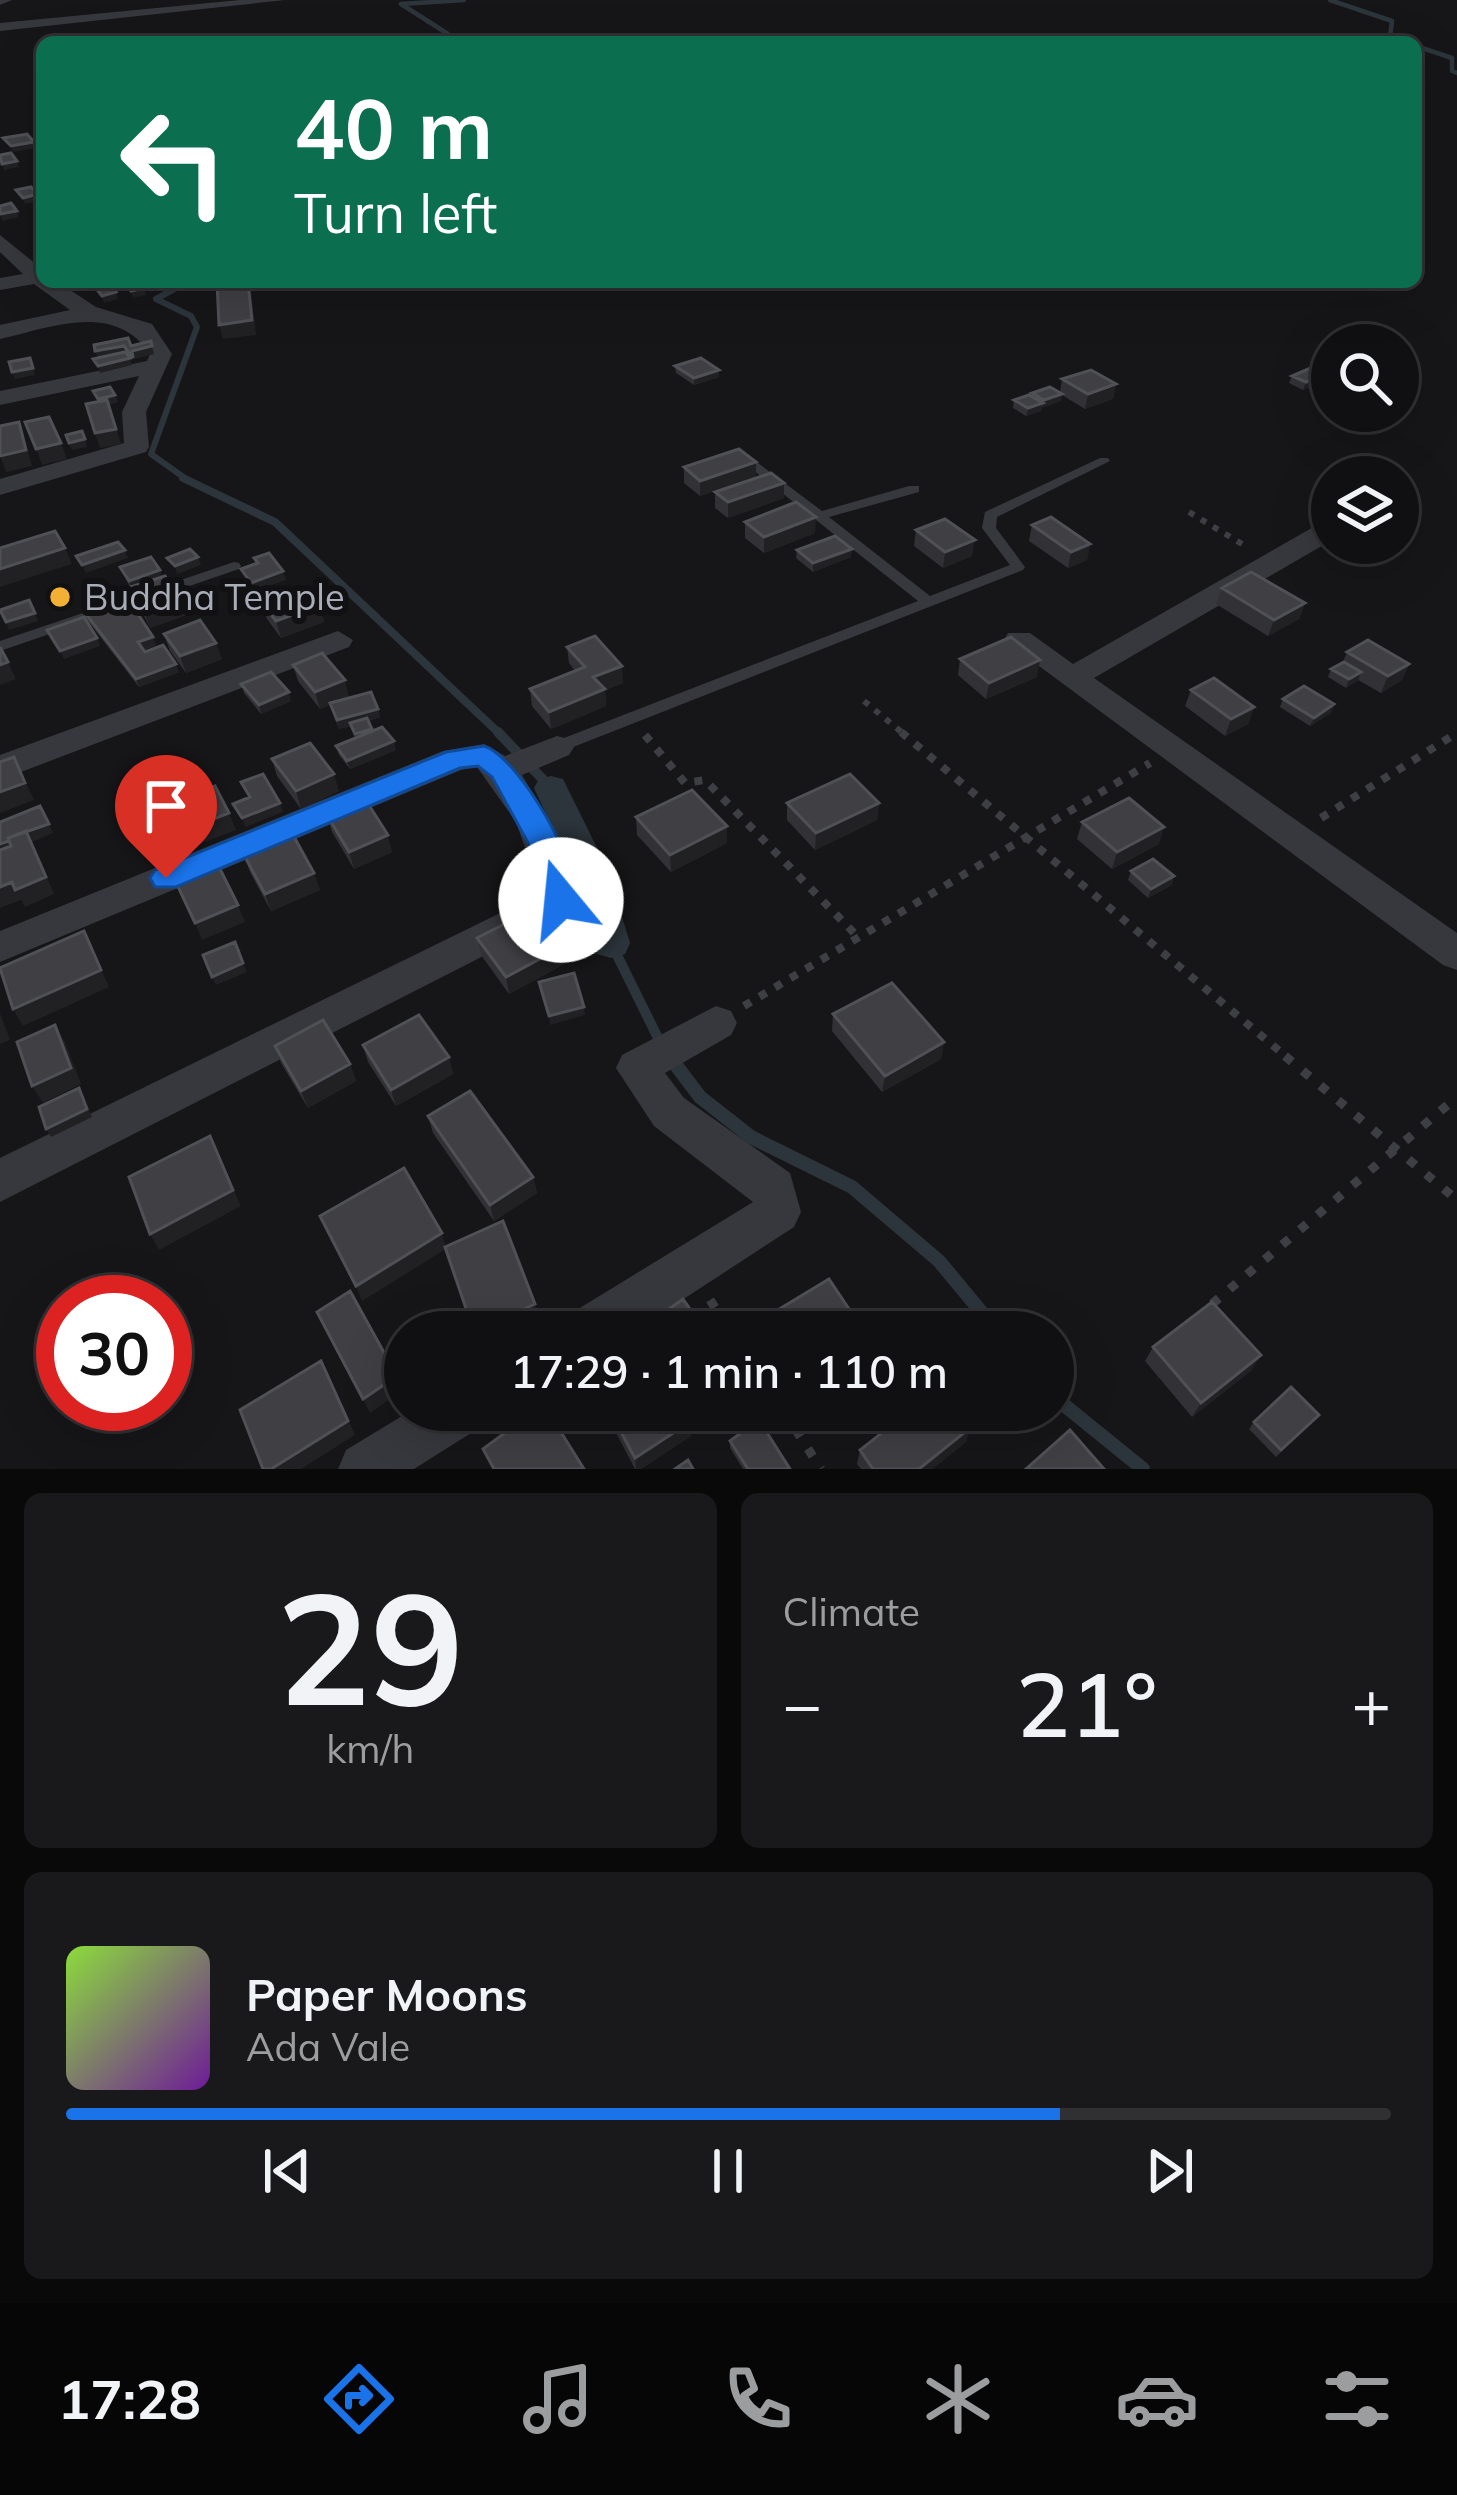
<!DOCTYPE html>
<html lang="en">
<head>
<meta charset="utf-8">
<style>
	:root { --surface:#101012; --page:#19191b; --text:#f1f3f6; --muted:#9c9d9f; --line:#303032; --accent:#1a73e8 }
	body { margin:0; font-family:Mulish,sans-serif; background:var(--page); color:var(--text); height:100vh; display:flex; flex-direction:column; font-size:45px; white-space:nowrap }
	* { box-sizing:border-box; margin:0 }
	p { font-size:39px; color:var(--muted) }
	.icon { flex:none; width:66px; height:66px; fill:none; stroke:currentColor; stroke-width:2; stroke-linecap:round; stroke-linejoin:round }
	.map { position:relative; height:1469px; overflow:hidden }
	.drawer { display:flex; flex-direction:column; gap:24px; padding:24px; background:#09090a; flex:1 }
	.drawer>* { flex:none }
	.hud { position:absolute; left:36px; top:36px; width:1386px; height:252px; border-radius:18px; box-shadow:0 12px 48px #0002,0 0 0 3px var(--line); background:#0b6e4f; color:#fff; overflow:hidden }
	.tools { position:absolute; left:1311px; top:324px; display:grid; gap:24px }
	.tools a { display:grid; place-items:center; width:108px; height:108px; border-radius:50%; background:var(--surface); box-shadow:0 12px 48px #0002,0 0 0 3px var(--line); font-size:60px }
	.speed { position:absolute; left:36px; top:1275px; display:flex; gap:24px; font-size:60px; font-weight:700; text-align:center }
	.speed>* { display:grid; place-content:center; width:156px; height:156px; border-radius:50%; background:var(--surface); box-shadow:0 12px 48px #0002,0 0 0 3px var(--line); line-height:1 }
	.speed .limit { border:18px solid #d22; background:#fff; color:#111 }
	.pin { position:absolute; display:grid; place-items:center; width:102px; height:102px; color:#fff; margin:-123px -51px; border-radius:50% 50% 50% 0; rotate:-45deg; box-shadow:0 0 12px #0007 }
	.pin .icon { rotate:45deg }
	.me { position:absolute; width:132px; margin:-66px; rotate:343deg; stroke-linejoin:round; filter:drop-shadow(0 0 9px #0008) }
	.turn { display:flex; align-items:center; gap:42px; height:252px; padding:0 60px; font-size:54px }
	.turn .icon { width:156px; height:156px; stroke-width:2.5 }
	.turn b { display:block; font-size:84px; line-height:102px }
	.big { font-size:90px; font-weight:600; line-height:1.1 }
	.drawer .tile { flex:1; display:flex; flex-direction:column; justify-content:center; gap:18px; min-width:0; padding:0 42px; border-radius:18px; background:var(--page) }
	.drawer .dial { align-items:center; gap:0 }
	.dial b { font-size:156px; line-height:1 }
	.song { display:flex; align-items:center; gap:36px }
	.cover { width:144px; height:144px; border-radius:18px; background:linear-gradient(135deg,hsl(90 70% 55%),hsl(280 70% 35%)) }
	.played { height:12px; border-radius:6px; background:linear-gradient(90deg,var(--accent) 75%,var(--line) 75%) }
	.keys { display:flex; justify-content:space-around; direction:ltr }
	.heat { display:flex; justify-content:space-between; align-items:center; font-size:66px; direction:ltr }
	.drawer .tiles { flex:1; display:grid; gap:24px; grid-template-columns:1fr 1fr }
	.tile:last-child { grid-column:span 2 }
	.trip { position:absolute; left:384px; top:1311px; width:690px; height:120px; border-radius:60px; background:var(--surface); box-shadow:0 12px 48px #0002,0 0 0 3px var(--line); font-weight:600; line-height:120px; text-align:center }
	.dock { display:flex; height:192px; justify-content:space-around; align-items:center; background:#060607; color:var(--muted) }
	.dock .icon { width:84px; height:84px }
	.dock .selected { color:var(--accent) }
	.dock b { font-size:54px; color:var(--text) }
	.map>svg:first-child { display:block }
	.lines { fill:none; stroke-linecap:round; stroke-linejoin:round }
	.stream-far4 { stroke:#2c353c; stroke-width:4.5 }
	.stream-far3 { stroke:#2c353c; stroke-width:6 }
	.stream-far2 { stroke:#2c353c; stroke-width:8 }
	.stream-far1 { stroke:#2c353c; stroke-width:10 }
	.stream { stroke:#2c353c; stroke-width:14 }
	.canal { fill:#2c353c; fill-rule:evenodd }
	.path-far2 { stroke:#3d3f44; stroke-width:6; stroke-dasharray:6 8; stroke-linecap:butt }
	.path-far1 { stroke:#3d3f44; stroke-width:8; stroke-dasharray:8 10; stroke-linecap:butt }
	.path { stroke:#3d3f44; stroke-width:9; stroke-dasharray:9 14; stroke-linecap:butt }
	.service { fill:#37383d; fill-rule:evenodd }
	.minor { fill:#37383d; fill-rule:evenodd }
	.wall { fill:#323236 }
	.shaded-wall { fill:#212124 }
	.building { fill:#3f3f44; stroke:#4f5156; stroke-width:3 }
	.route { fill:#1a73e8; stroke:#114b97; stroke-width:3 }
	.poi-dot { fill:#f2b134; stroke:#111113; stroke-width:4.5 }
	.labels { text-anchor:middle; stroke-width:12; stroke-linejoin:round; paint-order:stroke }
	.poi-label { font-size:36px; fill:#a8adb8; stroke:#111113; text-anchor:start }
</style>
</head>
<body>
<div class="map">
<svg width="1457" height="1469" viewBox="0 0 1457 1469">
	<rect width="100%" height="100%" fill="#161618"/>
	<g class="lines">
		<path class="stream-far4" d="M1330,0L1392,21L1390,37L1405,42
			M406,42L448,34L401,4L464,0
			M1416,46L1452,58V71L1457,73"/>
		<path class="stream-far3" d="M187,282L156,299L191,316L197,327L151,454L189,481"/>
		<path class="stream-far2" d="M183,478L275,522L501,735"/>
		<path class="stream-far1" d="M498,732L551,788
			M611,943L662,1046"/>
		<path class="stream" d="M672,1060L700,1097L751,1137L852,1187L939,1261L998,1332
			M1053,1396L1143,1469"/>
		<path class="canal" d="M551,776L563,779L607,868L630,943L625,954L611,958L597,954L592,943L571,868L534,788L539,779Z"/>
		<path class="path-far2" d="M1189,512L1247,547
			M864,701L905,735"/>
		<path class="path-far1" d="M901,732L1289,1059
			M645,735L685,783L705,780L858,937
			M1321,818L1457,733
			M744,1006L1150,763"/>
		<path class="path" d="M1285,1056L1457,1200
			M710,1300L731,1332
			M1212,1304L1457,1097
			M783,1410L821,1469"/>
		<path class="service" d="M742,451L822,511L909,486H919V492L829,517L930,596L1010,565L982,528L985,512L1100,458H1108L1110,461L997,517L996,528L1025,567L1023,570L563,751H551L549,747L551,743L918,601L738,458L736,455Z
			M234,562L239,563L241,566L239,569L0,651V641Z"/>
		<path class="minor" d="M0,0H12L0,5Z
			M240,0H285L0,31V23Z
			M0,235L42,269V282H58L96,307L152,324L172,354L146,412L149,447L146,452L0,495V479L124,443L122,412L139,376L0,405V391L147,361L150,354C115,301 52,327 0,339V325L70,310L34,284L0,290V278L23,274L0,252Z
			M1332,524V540L1094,678L1457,933V970L1443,965L1004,640L1008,633H1030L1073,664L1317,525Z
			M338,631L353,640L349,647L0,780V755Z
			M557,736L569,739L574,747L569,755L522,775L562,843L580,900L574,910L0,1202V1158L541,893L516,822L477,767L461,770L0,962V931L443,751L484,744L505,756Z
			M716,1006L731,1011L737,1023L731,1035L665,1073L684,1098L790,1173L801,1212L794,1227L633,1332H563L570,1314L753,1202L654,1126L616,1068L622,1055Z
			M412,1410H487L479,1428L414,1469H338L346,1450Z"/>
	</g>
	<path class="wall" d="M675,366L719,377L694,385L676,373Z
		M1292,376L1324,381L1303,390L1289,383Z
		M1062,379L1116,384L1113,399L1085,409L1062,395L1061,401L1042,407L1041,411L1026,416L1013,408L1014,400L1032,397V393L1060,392Z
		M756,462V477L700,496L684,483V467Z
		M715,492L784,498L728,518L715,508Z
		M745,522L815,533L764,553L745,538Z
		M1032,525L1090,544L1087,560L1068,568L1029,541Z
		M916,530L972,556L943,568L914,546Z
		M797,550L851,557L813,572L796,558Z
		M120,567L163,577L181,599L186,615L150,628Z
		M1222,588L1305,603L1299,619L1268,636L1216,604Z
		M262,603L320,605L324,622L281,638L267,619Z
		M85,613L115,615L156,645L143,650L145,652L179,672L139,687L88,621Z
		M164,634L222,659L186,673L170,651Z
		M567,647L623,683L605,690L606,706L551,729L532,706L530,689L575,671L569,663Z
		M1347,652L1409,664L1402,680L1381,693L1358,680L1346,688L1328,677L1331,669L1343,662Z
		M960,659L1037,677L986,699L958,675Z
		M293,665L349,697L337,702L378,709L380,717L368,721L372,731L396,750L350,769L339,755L336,746L355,738L351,726L339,729L330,704L320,709L298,681Z
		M241,684L291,701L261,714L244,693Z
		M1191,690L1254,707L1248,724L1225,736L1185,706Z
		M1283,699L1334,704L1331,713L1310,726L1280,707Z
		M272,759L339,791L301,809L277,776Z
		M787,803H879L877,820L815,850L787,820Z
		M327,815L392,852L354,869L332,832Z
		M636,817L727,826V843L671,872L637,835Z
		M1082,822L1159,844L1112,869L1077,839Z
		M244,855L320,890L271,911L250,872Z
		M1131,871L1172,885L1148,898L1128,880Z
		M477,938L577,939L579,956L509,994L481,955Z
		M833,1014L944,1042L941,1059L882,1092L832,1031Z
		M363,1045L449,1057L453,1074L396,1106L368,1062Z
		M275,1046L350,1064L356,1081L308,1108L281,1063Z
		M428,1116L533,1177L537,1193L494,1221L433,1133Z
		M662,1314L706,1332H670L662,1321Z
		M1153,1347L1252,1370L1192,1417L1145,1361Z
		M604,1410H683L691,1436L641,1469H635Z
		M814,1410H859L831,1433Z
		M1319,1415L1276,1457L1249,1429L1254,1422Z
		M970,1428L966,1442L932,1469H861L857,1464L860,1450Z
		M730,1441L790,1469H743L730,1448Z"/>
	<path class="shaded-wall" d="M34,142L36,148L13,152L11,146Z
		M17,161L19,167L4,170L2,164Z
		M38,194L40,201L25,204L23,198Z
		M17,211L19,217L2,221L0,214Z
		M165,282L167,288L150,292L148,286Z
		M248,282L251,289L256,335L223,339L219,325Z
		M144,288L146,295L133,298L131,291Z
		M116,292L118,299L104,303L102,296Z
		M124,346L127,353L98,358L95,351Z
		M152,346L154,354L135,359L136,366L132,351Z
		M130,358L132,365L100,373L98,366Z
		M33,368L35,375L15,379L12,372Z
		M719,370V377L694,385V378Z
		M1327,373L1324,381L1303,390L1306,382Z
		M1116,384L1113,399L1085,409L1088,394Z
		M1062,394L1061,401L1043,408L1044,400Z
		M115,395L118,402L109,405L121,444L100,448L95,433L100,407L98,399Z
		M1043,403L1041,411L1026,416L1028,408Z
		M19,422L32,466L6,472L0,456Z
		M85,439L87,447L72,450L69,443Z
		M61,443L67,459L42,465L36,449Z
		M756,462V477L700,496V481Z
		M784,483V498L728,518V502Z
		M816,517L815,533L764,553V537Z
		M975,540L972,556L943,568L945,552Z
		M1090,544L1087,560L1068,568L1071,552Z
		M65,548L72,564L0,587V569Z
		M852,549L851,557L813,572V563Z
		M125,550L128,558L86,573L82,565Z
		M198,557L201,565L177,574L175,566Z
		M160,570L163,579L132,589L129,581Z
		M283,571L286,580L253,591L251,583Z
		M181,599L186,615L150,628L144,612Z
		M1305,603L1299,619L1268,636L1274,620Z
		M320,605L324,622L281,638L276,621Z
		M35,613L38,621L9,630L6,622Z
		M153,637L156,645L141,650L138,642Z
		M97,638L100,646L64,659L60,651Z
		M216,643L222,659L186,673L180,656Z
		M1040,660L1037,677L986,699L989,683Z
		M8,662L16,679L0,685V665Z
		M176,664L179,672L139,687L136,679Z
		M1409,664L1402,680L1381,693L1388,676Z
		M622,666L623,683L605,690L606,706L551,729L549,712L593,677Z
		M1361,672L1358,681L1346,688L1349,679Z
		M345,680L349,697L320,709L315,692Z
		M289,692L291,701L261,714L259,705Z
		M1334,704L1331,713L1310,726L1314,718Z
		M1254,707L1248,724L1225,736L1231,719Z
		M378,709L380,717L339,729L337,720Z
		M394,741L396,750L350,769L347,761Z
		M14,757L34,800L0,813V792Z
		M334,774L339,791L301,809L296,791Z
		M280,803L283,812L245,827L242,818Z
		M879,803L877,820L815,850L816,833Z
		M229,813L236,830L194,846L188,829Z
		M49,824L53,833L32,842L54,894L25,907L21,900L0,908V887L12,882L0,855V844Z
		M179,825L186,842L147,858L140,841Z
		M727,826V843L671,872L670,855Z
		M1164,827L1159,844L1112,869L1117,852Z
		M388,835L392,852L354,869L349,852Z
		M314,873L320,890L271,911L265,894Z
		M1174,876L1172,885L1148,898L1151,889Z
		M238,905L245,922L202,940L195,923Z
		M84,931L109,987L23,1026L13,1009Z
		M577,939L579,956L509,994L506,977Z
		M243,963L247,972L216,985L212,977Z
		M584,1007L585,1015L550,1025L549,1016Z
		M0,1013L10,1040L0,1044Z
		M55,1025L65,1042L81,1084L43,1103L32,1086Z
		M944,1042L941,1059L882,1092L885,1076Z
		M449,1057L453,1074L396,1106L391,1090Z
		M350,1064L356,1081L308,1108L301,1091Z
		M79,1088L92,1117L51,1137L46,1129Z
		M210,1136L241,1206L159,1250L150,1234Z
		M533,1177L537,1193L494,1221L490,1205Z
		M442,1233L446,1249L362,1301L356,1286Z
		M535,1304L538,1319L510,1332H474Z
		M853,1315L851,1330L848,1332H826Z
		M1261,1355L1252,1370L1192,1417L1201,1403Z
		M321,1361L355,1435L301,1469H271Z
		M397,1376L403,1390L370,1413L363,1399Z
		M844,1410H859L831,1433L833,1419Z
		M690,1422L691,1436L641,1469H636L635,1458Z
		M970,1428L966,1442L932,1469H919Z"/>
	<path class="building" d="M27,134L34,142L11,146L3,138Z
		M11,153L17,161L2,164L0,155Z
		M31,187L38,194L23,198L16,190Z
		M11,203L17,211L0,214V206Z
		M133,282H139L144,288L131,291L125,284Z
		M217,282H248L252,320L219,325Z
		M109,284L116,292L102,296L95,287Z
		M128,338L131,346L151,341L152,346L132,351L133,358L124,346L95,351L94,345Z
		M125,352L130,358L98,366L93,359Z
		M30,358L33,368L12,372L9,362Z
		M701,358L719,370L694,378L675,366Z
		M1313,367L1327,373L1306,382L1292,376Z
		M1091,370L1116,384L1088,394L1062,379Z
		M110,387L115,395L98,399L93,391Z
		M1050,387L1062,394L1044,400L1032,393Z
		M1029,395L1043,403L1028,408L1014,400Z
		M107,400L116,429L95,433L86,404Z
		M49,417L61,443L36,449L25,422Z
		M19,422L26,450L0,456V426Z
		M82,431L85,439L69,443L66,435Z
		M739,449L756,462L700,481L684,467Z
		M771,473L784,483L728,502L715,492Z
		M796,502L816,517L764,537L745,522Z
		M1051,517L1090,544L1071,552L1032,525Z
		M945,519L975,540L945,552L916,530Z
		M55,531L65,548L0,569V548Z
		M835,536L852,549L813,563L797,550Z
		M118,542L125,550L82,565L76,556Z
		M190,549L198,557L175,566L167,558Z
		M269,553L283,571L251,583L241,569L258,563L254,558Z
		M151,557L160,570L129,581L120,567Z
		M1251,572L1305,603L1274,620L1222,588Z
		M165,576L181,599L144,612L131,587Z
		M306,588L320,605L276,621L262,603Z
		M29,600L35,613L6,622L0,610Z
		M108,605L115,615L134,608L153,637L138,642L145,652L163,645L176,664L136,679L85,613Z
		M84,617L97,638L60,651L47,630Z
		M200,620L216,643L180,656L164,634Z
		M595,636L622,666L593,677L605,689L549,712L530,689L585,667L567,647Z
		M1011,637L1040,660L989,683L960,659Z
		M1368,640L1409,664L1388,676L1347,652Z
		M0,647L8,662L0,665Z
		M322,653L345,680L315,692L293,665Z
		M1344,662L1361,672L1349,679L1331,669Z
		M271,672L289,692L259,705L241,684Z
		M1214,678L1254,707L1231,719L1191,690Z
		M1304,686L1334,704L1314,718L1283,699Z
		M371,692L378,709L337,720L330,703Z
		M367,718L372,729L355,734L350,723Z
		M382,727L394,741L347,761L336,746Z
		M310,743L334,774L296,791L272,759Z
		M14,757L25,783L0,792V762Z
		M263,774L280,803L242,818L233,804L250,797L241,782Z
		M850,774L879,803L816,833L787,803Z
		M215,786L229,813L188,829L174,802Z
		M160,788L179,825L140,841L120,803Z
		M692,790L727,826L670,855L636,817Z
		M1129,798L1164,827L1117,852L1082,822Z
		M365,799L388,835L349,852L327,815Z
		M40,806L49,824L8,838L9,841L0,844V822Z
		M26,831L46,877L15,890L12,882L0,887V850L11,846L8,838Z
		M293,835L314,873L265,894L244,855Z
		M1153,859L1174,876L1151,889L1131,871Z
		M216,861L238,905L195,923L174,878Z
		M548,902L577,939L506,977L477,938Z
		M84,931L101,970L13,1009L0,968Z
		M235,942L243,963L212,977L203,955Z
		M574,973L584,1007L549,1016L539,982Z
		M892,983L944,1042L885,1076L833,1014Z
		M419,1015L449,1057L391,1090L363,1045Z
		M323,1020L350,1064L301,1091L275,1046Z
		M55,1025L71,1068L32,1086L17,1042Z
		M79,1088L87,1109L46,1129L39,1107Z
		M470,1091L533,1177L490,1205L428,1116Z
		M210,1136L233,1190L150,1234L129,1177Z
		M404,1168L442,1233L356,1286L320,1216Z
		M503,1221L535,1304L474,1332L445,1247Z
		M829,1279L853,1315L826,1332H769L761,1320Z
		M350,1291L397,1376L363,1399L317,1312Z
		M683,1299L706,1332H674L662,1314Z
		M1212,1302L1261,1355L1201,1403L1153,1347Z
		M321,1361L348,1421L271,1469H263L240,1410Z
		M1291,1387L1319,1415L1281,1450L1254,1422Z
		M536,1410H547L584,1469H494L483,1449Z
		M609,1410H683L690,1422L635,1458Z
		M826,1410H844L833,1419Z
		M911,1410H956L970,1428L919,1469H873L860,1450Z
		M759,1420L790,1469H748L730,1441Z
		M1070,1430L1104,1469H1026Z
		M688,1460L693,1469H675Z"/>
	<path class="route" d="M484,746C518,756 589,875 572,908H550L544,872L492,777L478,766L460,768L176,887H155L150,878L155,870L446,752Z"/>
	<circle class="poi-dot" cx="60" cy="597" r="12"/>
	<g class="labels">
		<g class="poi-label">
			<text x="84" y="610">Buddha Temple</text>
		</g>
	</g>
</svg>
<div class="tools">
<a><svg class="icon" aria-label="search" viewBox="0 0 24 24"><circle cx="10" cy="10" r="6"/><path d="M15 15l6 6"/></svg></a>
<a><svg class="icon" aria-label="layers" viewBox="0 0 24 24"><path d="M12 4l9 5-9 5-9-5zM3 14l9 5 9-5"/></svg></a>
</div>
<div class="speed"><div class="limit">30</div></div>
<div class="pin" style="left:166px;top:878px;background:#d93025"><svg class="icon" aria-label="arrive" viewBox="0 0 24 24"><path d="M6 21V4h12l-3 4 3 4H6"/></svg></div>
<svg class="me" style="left:561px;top:900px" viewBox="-20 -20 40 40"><circle r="19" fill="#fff"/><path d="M0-13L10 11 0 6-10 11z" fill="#1a73e8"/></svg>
<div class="trip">17:29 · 1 min · 110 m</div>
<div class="hud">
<div class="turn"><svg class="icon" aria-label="left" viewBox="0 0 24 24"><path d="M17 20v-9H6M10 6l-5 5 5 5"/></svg><div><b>40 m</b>Turn left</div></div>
</div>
</div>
<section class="drawer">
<div class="tiles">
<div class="tile dial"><b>29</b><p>km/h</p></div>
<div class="tile"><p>Climate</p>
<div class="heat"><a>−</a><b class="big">21°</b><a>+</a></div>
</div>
<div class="tile">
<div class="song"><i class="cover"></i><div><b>Paper Moons</b><p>Ada Vale</p></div></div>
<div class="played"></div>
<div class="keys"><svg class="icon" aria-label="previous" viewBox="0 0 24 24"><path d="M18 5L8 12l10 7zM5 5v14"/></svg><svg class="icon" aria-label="pause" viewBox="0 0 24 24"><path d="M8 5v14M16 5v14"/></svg><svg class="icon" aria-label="next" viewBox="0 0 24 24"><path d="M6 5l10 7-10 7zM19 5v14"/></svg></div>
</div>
</div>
</section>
<nav class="dock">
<b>17:28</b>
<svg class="icon selected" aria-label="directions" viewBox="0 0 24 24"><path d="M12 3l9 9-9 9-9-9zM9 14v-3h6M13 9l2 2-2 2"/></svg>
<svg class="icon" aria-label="music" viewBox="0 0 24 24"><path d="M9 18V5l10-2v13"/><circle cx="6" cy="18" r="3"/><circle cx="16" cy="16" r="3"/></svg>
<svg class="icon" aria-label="phone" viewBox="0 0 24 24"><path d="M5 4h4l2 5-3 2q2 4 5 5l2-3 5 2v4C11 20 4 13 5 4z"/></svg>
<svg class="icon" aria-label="climate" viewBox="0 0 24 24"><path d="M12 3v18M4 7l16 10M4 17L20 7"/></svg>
<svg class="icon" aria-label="car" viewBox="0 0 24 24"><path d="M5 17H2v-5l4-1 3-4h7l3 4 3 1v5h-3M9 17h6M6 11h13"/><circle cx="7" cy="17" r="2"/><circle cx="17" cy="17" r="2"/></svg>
<svg class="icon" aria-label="filters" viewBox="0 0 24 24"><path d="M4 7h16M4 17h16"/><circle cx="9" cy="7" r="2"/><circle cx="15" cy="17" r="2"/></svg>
</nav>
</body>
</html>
